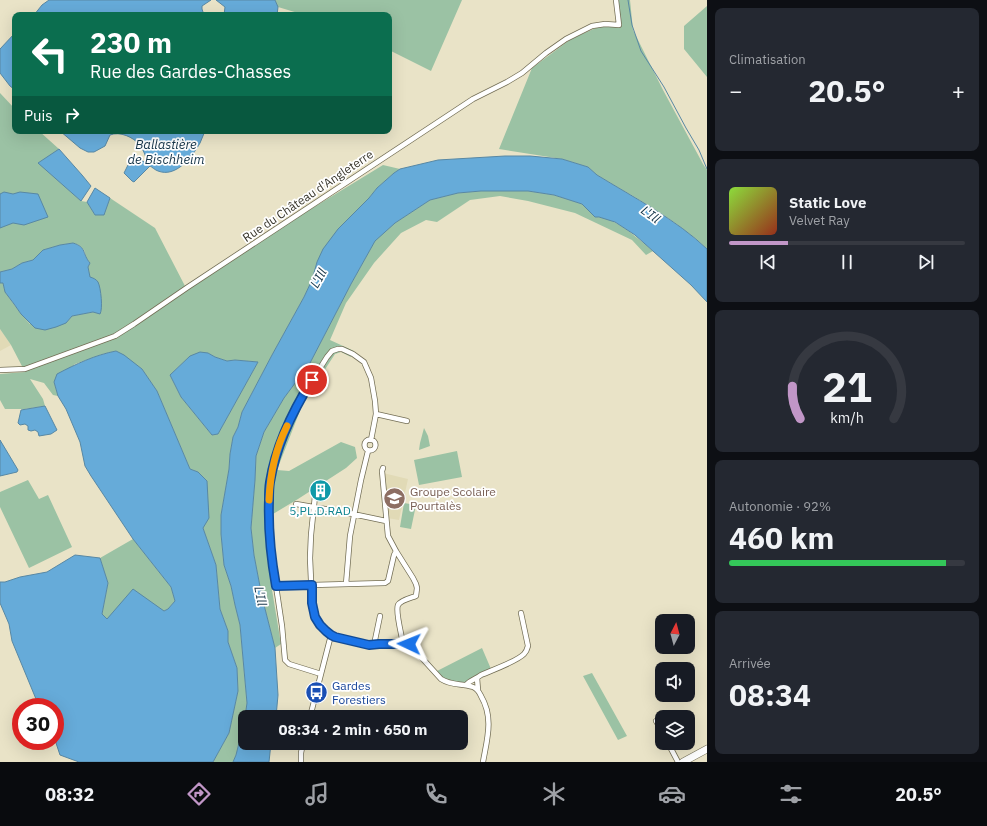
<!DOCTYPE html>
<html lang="fr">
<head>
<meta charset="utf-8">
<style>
	:root { --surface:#171b24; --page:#242831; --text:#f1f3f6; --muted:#9ea1a6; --line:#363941; --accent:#c196c7 }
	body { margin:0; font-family:"IBM Plex Sans",sans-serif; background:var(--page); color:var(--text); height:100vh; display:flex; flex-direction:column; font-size:15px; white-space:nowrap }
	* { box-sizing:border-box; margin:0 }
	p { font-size:13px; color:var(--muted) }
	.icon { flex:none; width:22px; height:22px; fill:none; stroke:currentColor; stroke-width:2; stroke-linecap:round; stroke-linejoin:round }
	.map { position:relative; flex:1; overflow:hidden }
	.sheet { display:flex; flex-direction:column; gap:8px; padding:8px; background:#0d0f14; width:280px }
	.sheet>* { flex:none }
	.top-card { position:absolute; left:12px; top:12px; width:380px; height:122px; border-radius:8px; box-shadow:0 4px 16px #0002; background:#0b6e4f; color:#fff; overflow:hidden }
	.needle { width:26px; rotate:6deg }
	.controls { position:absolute; left:655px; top:614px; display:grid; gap:8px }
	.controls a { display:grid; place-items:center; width:40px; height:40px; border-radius:8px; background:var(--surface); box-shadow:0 4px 16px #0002; font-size:20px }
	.speed { position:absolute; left:12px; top:698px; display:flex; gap:8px; font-size:20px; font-weight:700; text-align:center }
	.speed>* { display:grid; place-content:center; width:52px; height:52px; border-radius:50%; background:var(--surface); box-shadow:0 4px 16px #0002; line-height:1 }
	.speed .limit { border:6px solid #d22; background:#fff; color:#111 }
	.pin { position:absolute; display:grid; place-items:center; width:34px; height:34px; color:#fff; margin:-17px; border:2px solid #fff; border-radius:50%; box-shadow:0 1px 4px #0007 }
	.me { position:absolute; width:44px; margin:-22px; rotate:272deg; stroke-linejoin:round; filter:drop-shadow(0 0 3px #0008) }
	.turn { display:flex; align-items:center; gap:14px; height:84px; padding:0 12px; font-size:18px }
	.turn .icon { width:52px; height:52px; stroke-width:2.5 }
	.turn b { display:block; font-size:28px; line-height:34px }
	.then { display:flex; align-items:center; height:38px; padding:0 12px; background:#0003; gap:8px; font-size:15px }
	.big { font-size:30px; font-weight:700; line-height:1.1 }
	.sheet .card { flex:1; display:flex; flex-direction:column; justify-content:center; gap:6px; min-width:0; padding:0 14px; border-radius:8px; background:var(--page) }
	.sheet .dial { align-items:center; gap:0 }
	.dial svg { height:104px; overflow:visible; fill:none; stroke:var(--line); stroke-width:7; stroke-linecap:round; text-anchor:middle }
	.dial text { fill:var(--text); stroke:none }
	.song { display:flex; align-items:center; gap:12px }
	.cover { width:48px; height:48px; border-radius:6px; background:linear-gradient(135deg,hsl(90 70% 55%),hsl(10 70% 35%)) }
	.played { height:4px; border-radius:2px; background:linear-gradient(90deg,var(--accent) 25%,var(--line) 25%) }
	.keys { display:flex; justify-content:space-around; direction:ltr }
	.heat { display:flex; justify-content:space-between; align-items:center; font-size:22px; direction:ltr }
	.charge { height:6px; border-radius:3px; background:linear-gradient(90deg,#34c759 92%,var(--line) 0) }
	.trip { position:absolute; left:238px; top:710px; width:230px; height:40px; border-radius:8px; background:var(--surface); box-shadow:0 4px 16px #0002; font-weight:700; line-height:40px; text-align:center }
	.menu { display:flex; height:64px; justify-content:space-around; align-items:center; background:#090b0e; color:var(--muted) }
	.menu .icon { width:28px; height:28px }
	.menu .on { color:var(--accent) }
	.menu b { font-size:18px; color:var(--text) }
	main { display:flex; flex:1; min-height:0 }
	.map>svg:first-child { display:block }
	.built { fill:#e1dab6 }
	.green { fill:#9bc2a4; fill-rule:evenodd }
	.water { fill:#66abd9; stroke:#5888a4 }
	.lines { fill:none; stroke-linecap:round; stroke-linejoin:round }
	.stream { stroke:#5888a4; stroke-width:1 }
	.minor-casing { stroke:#736e55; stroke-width:6 }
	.secondary-casing { stroke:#736e55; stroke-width:8 }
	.minor { stroke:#fff; stroke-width:4.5 }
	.secondary { stroke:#fff; stroke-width:7 }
	.route-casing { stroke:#114b97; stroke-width:10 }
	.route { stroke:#1a73e8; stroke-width:7 }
	.slow { stroke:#f59e0b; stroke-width:7 }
	.labels { text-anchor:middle; stroke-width:3.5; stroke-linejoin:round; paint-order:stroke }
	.street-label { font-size:12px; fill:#37352a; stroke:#fff }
	.education-label { font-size:12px; fill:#785e54; stroke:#fff; text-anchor:start }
	.culture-label { font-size:12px; fill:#0d838f; stroke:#fff }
	.transit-label { font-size:12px; fill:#164399; stroke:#fff; text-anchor:start }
	.water-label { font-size:13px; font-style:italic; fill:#163549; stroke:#fff }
</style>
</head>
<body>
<main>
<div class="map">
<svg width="707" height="762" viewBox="0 0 707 762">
	<rect width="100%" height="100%" fill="#e9e3c7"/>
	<path class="built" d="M0,329L11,345L0,351Z
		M383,473L408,479L399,520L387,518Z"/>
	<path class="green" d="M275,0H462L431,71L389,50V15H300L298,13L278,7Z
		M614,0H630L633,30L663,90L703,164L707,170V249C676,219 634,197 597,175L588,167L562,159L499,149L532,68L571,39L598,27H618Z
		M707,6V77L684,49V26Z
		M0,93L15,109V131H39L59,149L39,163L81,201L87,202L95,215L104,214L110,198L155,228L185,286L383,165L400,169L394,173L377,188L369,198L354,213L317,262L312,280L304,297L272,355L242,412L238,427L233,437L230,454L229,469L221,515V534L224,565L231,586L235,605L240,625L247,703L244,725L236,755L233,762H213L229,733L238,691L237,668L228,642V631L220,609L216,565L203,528L198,472L190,469L157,391L142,369L116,351L103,354L75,364L54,382L58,396L53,395L44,383L30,379L43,399L45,406L25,409H5L0,400V374L25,372L11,345L0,329V283H3L5,292L21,314L30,324L66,323L72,316L93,312L88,267L90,263L87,259L84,250L79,245L73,243L60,245L43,250L33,260L22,263L12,269L0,272ZM208,353L215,357L227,361L235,360L258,362L218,434L212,435L181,397L170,375L190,356Z
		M481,191H528L554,195L582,204L595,217C613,215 640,240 653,251L646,255L632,240L575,213L528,201L500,196L470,200L437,222L426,220L401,233L374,263L346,303L330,340L354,351L351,357L341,352L335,354L303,403L277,470L289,471L341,442L355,447L357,458L346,468L298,499L273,514L265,527L272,590L281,644L275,648L262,597L254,555L251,528L255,480L256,456L264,432L284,398L310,363L351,284L376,239L395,223L430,200L458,193Z
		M424,428L428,436L430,446L419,450L420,443Z
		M457,451L462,477L419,485L414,460Z
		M28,480L39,499L48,495L72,547L29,568L0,507V492Z
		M404,503L416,505L411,529L400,527Z
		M133,539L171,587L175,601L168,609L164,611L107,619L102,614L108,583L100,558Z
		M482,648L491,669L464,683H457L443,678L437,671Z
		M592,673L627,736L618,740L583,676Z"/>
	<path class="water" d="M49,0H211L202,6V9L203,12L201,14V15H34L42,5Z
		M216,0H275L278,7L277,15H224L225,7Z
		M15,33V90L10,86L0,73V49Z
		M60,131H205C203,135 202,139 200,143C192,157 176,178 158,171C155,170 152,167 150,166L134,182L132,181L124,173L128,165L138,159L147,163V160C145,155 143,149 140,145C133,137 120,131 110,135L105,146L94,152H88L80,148Z
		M59,149L82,175L91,186L81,201L38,163Z
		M505,156H530L562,159L588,167L597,175C633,197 677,220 707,249V302L691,285L635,235L615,222L599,217H595L582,204L554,195L528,191H481L458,193L430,200L395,223L375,241L351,284L310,363L284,398L264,432L256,456L255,480L251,528L254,555L262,597L275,648L278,695L276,717H245L247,703L240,625L235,605L231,586L224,565L221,534V515L229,469L230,454L233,437L238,427L242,412L272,355L304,297L312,280L317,262L323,249L338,229L369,198L377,188L394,173L400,169L438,160Z
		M95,188L110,198L104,215H95L87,202Z
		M4,192L13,194L20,192L38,194L48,217L24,225L13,223L0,228V194Z
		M73,243C87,247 82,254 90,263L88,267L90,277C93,278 96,279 98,282C101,288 103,309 100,314L93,312L72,316L66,323L56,327L45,330L35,328L21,314L14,304L5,292L3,283H0V272L12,269L22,263L33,260L43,250L60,245Z
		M116,351L124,355L142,369L157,391L190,469L198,472L207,481L209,518L203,528L216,565L220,609L228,631V642L237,668L238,691L229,733L213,762H79L60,755L55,740V707H42L36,699L12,641L9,624L0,603V582H5L20,577L47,572L75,555L100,558L108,583L102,614L107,619L133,589L164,611L168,609L175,601L171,587L133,539L91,476L85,466L80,442L66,409L58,396L54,382L57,374C76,364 95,355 116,351Z
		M200,352L208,353L215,357L227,361L235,360L258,362L218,434L212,435L181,397L170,375L190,356Z
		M45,406L57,430L51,434L39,436L38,432L35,430L31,431L28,430V426L25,424L20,425L18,423L21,410Z
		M0,440L18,470L17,472L0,476Z
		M245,719V743H271L269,762H233L236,755Z"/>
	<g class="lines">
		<path class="stream" d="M628,0L632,25L641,51L664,87L686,128L699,150L707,169"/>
		<defs>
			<path id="minor" d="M0,370L25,369L115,336L134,324L188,287L473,99L507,82L522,73L546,53L566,39L592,26L605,24L619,25L616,0
				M376,414L407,421
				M364.5 445a5.5 5.5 0 1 1 11 0a5.5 5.5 0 1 1-11 0Z
				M383,468L382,471L388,536L396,551L413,578L416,584L417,588L416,596C411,598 401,600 398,605C395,611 402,636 403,644
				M315,496L311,535L310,558L312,603L315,617L320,625L326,631L335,637L361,644L369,645L379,644H409L411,646L441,679C452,686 462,683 473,687C478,689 479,692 481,696C494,718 487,739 483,762
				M296,504L348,513L386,521
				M346,584L350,536L361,480L368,451
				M276,586L385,583L388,581L394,555L396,551
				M375,644V640L380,616
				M321,674L289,664L285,660L282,626L276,586L271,560L268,516L270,483L277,450L286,429L305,392L327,357L332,351L338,349H342L353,354L364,362L371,378L375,401L376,414L371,440
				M477,678L478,690
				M466,685C470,680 476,679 481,675C492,670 516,662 524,654C526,652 527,650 528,646L521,613
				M310,717L331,635
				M656,721L662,731
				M668,743L678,762
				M301,762V753L303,743"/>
			<path id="secondary" d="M683,762L707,749"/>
		</defs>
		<use href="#minor" class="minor-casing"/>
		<use href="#secondary" class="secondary-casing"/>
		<use href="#minor" class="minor"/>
		<use href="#secondary" class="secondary"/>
	</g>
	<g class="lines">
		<defs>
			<path id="route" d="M312,380C292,412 276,445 270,482C269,488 269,494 269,500C268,529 271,558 276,586L312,585V603L315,617L320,625L326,631L331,635L335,637L369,645L379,644H409"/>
		</defs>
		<use href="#route" class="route-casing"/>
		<use href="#route" class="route"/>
		<path class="slow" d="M269,500C270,475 276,448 287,426"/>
	</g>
	<defs>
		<symbol id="building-disc" viewBox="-11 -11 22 22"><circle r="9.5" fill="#0f9aa8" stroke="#fff"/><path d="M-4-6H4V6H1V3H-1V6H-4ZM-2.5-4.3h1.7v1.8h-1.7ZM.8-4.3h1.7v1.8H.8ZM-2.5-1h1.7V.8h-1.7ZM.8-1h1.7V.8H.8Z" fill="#fff"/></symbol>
		<symbol id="school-disc" viewBox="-11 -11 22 22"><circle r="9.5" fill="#8d6e63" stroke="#fff"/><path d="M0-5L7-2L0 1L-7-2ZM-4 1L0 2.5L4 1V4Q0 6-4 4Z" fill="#fff"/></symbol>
		<symbol id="bus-disc" viewBox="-11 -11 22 22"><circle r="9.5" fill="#1a4fb4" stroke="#fff"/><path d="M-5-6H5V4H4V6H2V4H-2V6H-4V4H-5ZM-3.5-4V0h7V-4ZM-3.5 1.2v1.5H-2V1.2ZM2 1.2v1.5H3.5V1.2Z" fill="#fff"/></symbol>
	</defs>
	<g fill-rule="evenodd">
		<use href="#building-disc" x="308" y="478" width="25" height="25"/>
		<use href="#school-disc" x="382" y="486" width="25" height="25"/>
		<use href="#bus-disc" x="304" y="680" width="25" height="25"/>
	</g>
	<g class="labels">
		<g class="street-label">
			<text transform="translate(308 196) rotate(-34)" y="4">Rue du Château d'Angleterre</text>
		</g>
		<g class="education-label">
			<text x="410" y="496">Groupe Scolaire<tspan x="410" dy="14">Pourtalès</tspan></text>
		</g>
		<g class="culture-label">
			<text x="320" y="515">5,PL.D.RAD</text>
		</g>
		<g class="transit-label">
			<text x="332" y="690">Gardes<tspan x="332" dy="14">Forestiers</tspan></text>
		</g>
		<g class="water-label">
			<text x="166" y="149">Ballastière<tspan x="166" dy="15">de Bischheim</tspan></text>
			<text transform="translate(651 214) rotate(36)" y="5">L'Ill</text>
			<text transform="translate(318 278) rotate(-61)" y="5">L'Ill</text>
			<text transform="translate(261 596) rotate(79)" y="5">L'Ill</text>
		</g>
	</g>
</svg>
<div class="controls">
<a><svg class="needle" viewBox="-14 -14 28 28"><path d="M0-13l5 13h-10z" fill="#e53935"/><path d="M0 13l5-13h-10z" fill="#9ea1a6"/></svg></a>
<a><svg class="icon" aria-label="sound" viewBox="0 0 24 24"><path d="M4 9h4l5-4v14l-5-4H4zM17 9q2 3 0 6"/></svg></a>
<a><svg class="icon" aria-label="layers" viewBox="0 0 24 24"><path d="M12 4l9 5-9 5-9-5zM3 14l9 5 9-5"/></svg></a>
</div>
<div class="speed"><div class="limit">30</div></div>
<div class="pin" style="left:312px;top:380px;background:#d93025"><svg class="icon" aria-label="arrive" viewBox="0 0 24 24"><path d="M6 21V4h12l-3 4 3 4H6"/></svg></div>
<svg class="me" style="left:409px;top:644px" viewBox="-20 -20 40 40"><path d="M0-17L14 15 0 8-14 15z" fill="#1a73e8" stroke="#fff" stroke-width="4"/></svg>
<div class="trip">08:34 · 2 min · 650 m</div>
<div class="top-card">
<div class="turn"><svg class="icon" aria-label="left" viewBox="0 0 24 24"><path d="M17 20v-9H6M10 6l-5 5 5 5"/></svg><div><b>230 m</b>Rue des Gardes-Chasses</div></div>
<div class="then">Puis<svg class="icon" aria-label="right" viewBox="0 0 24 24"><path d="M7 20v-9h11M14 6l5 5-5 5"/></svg></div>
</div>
</div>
<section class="sheet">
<div class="card"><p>Climatisation</p>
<div class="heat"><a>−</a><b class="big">20.5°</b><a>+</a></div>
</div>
<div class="card">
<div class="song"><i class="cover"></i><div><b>Static Love</b><p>Velvet Ray</p></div></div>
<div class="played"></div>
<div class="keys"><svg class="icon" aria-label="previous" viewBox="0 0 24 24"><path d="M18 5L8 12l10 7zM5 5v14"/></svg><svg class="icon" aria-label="pause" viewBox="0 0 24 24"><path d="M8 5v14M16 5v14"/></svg><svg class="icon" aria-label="next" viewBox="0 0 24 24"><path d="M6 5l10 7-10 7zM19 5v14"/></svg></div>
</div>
<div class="card dial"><svg viewBox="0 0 100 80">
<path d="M14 69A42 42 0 1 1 86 69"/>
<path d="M14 69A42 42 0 0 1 8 44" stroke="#c196c7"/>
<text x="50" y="56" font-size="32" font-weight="700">21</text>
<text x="50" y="72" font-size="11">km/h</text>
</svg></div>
<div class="card"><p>Autonomie · 92%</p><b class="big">460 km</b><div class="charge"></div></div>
<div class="card"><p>Arrivée</p><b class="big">08:34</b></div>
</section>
</main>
<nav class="menu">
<b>08:32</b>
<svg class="icon on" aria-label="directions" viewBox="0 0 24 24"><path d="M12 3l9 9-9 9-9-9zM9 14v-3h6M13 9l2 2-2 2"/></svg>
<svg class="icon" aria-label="music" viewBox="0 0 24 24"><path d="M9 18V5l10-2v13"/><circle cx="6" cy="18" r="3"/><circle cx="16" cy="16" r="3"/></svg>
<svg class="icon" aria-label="phone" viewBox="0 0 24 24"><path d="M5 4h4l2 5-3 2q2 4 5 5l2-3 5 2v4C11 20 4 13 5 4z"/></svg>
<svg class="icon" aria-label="climate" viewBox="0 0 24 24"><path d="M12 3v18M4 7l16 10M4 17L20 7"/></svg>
<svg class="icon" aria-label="car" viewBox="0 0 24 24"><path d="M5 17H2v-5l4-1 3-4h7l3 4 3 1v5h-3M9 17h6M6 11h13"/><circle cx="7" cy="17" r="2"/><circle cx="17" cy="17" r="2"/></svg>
<svg class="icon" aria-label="filters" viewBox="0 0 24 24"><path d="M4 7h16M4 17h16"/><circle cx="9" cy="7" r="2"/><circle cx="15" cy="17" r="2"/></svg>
<b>20.5°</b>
</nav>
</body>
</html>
